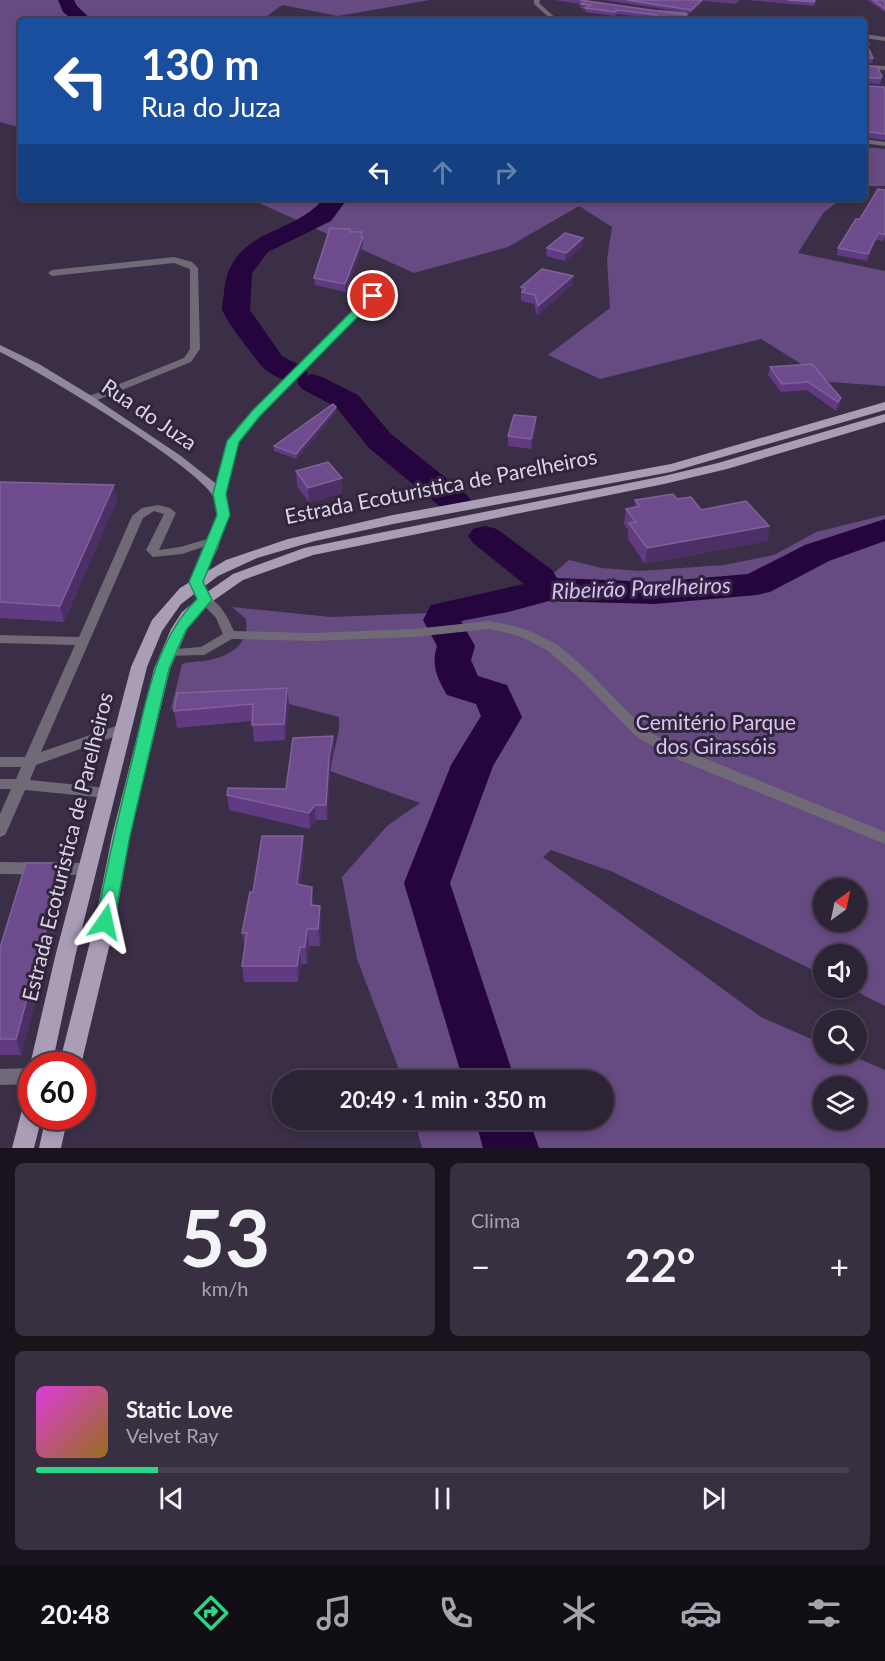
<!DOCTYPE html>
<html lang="pt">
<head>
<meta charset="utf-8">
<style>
	:root { --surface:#2c2334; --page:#382f40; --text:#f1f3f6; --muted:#a6a4ac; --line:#48404f; --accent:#28d885 }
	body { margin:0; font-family:Lato,sans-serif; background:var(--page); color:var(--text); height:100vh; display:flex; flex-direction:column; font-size:22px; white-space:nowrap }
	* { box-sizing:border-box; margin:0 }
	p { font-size:20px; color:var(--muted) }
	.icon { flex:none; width:33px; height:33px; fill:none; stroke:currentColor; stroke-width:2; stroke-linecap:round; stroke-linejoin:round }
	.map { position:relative; height:1148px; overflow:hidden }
	.drawer { display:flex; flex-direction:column; gap:15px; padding:15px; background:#18131d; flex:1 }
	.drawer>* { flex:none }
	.top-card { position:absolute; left:18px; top:18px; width:849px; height:183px; border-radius:6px; box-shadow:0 3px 9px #0003,0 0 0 2px var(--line); background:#1a4fa0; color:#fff; overflow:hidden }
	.needle { width:39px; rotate:33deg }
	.buttons { position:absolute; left:813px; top:878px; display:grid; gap:12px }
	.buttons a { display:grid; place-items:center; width:54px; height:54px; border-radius:50%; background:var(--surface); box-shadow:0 3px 9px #0003,0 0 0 2px var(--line); font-size:30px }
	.speed { position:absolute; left:18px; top:1052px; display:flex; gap:12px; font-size:30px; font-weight:700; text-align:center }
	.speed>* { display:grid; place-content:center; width:78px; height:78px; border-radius:50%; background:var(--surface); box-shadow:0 3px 9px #0003,0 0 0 2px var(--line); line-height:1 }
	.speed .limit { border:9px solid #d22; background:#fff; color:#111 }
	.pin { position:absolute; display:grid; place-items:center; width:51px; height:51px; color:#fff; margin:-26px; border:3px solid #fff; border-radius:50%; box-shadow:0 2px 6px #0007 }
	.me { position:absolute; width:66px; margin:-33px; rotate:11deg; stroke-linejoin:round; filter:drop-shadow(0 0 4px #0008) }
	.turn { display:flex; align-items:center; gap:21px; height:126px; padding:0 24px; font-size:27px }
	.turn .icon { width:78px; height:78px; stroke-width:2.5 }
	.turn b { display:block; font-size:42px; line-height:51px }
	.lanes { display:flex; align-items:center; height:57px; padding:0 24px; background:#0003; justify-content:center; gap:30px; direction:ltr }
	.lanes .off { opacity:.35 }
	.big { font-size:45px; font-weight:700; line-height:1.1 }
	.drawer .tile { flex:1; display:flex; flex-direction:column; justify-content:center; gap:9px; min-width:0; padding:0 21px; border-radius:9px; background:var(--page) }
	.drawer .dial { align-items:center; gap:0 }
	.dial b { font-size:78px; line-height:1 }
	.song { display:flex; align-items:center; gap:18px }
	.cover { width:72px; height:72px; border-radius:9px; background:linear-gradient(135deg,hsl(300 70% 55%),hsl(40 70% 35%)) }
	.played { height:6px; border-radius:3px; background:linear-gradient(90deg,var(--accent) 15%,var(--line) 15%) }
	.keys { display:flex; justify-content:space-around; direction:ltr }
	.heat { display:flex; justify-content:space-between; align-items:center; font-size:33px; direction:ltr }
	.drawer .tiles { flex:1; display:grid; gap:15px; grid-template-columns:1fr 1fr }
	.tile:last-child { grid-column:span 2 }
	.trip { position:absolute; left:272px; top:1070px; width:342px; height:60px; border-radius:30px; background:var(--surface); box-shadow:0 3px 9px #0003,0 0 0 2px var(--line); font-weight:700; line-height:60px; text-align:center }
	.dock { display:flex; height:96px; justify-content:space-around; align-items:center; background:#120e15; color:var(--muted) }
	.dock .icon { width:42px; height:42px }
	.dock .on { color:var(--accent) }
	.dock b { font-size:27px; color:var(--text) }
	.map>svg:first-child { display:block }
	.green { fill:#664a82; fill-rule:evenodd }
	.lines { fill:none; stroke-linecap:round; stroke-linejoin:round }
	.river { fill:#26043e; fill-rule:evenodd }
	.lane { fill:#706a76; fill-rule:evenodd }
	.street { fill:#706a76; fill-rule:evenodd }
	.secondary { fill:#90889b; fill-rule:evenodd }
	.primary { fill:#aa9eb7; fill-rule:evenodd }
	.wall { fill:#613b82 }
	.shaded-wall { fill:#4c2f66 }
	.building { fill:#6e4b8d; stroke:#80619a; stroke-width:1.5 }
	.route { fill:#28d885; stroke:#1a8c56; stroke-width:1.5 }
	.labels { text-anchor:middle; stroke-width:6; stroke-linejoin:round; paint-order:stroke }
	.street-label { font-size:21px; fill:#dcd5e4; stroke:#30253c }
	.park-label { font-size:21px; fill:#d9c5f0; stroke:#30253c }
	.water-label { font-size:22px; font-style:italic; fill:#d9bafb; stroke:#30253c }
</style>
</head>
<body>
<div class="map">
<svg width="885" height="1148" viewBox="0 0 885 1148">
	<rect width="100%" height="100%" fill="#3a2f46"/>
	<path class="green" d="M0,0H430L338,16L282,5L267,16L280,21H21V128L0,122Z
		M864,147L885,149V186H864Z
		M248,198H843L824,212L798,253L885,271V386L830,382L761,339L600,379L548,355L610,308L607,259L612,227L579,206L508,247L414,273Z
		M885,515V1006L847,987H856V954H824L823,975L613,872L551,850L543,857L761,1017L823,1044L824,1053H845L885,1070V1148H422L414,1119H603V1080H403L357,959L342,877L387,826L420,803L330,771L339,729V717L289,704L171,709L182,664C191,661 201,662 210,660C232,655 250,643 246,619L232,607L331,617L430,613L457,600L506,594L541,584L569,560L602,568L639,571L724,565L774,555L816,532ZM824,888H856V921H824ZM824,1086H856V1119H824Z"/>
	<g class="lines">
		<path class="river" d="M58,0H74L77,6L93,21H74L63,12Z
			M324,198H348L331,221L268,252L252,273L250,310L282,356L303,367L308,373L306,376L312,374L322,377L358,395L391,434L467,495L472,502L467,509L455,512L443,509L369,448L336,407L302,389L297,383L299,380C284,384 264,372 256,359C249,350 224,318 222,309C222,304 224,296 224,291C231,227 293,237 324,198Z
			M885,519V541L829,561L770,592L757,595L655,604L549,601L508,612L461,621L475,646L471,660L478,676L507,685L522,717L493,766L450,883L515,1080H463L404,883L451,765L481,716L476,704L447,695C437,678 431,665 437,646L423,620L431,605L524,584L473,543L468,536L473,529L485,526L497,529L552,570L557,578L655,582L748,574L805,545Z
			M475,1119H529L539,1148H483Z"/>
		<path class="lane" d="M658,10L686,12L689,14L686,16L660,13Z
			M864,34L885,37V41L864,38Z
			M864,65L885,66V70L864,69Z
			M174,257L192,262L198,268L200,349L191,362L95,401H87V397L184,358L190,349V269L174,263L52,276L48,273L52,270Z
			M158,505L170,508L176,513L159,550L180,547L214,537L220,540L218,542L182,554L153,557L146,550L164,514L154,511L143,518L41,752L122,724L127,726L129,729L127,732L36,765L30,780L107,788L112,789L114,793L112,797L107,798L25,790L7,831L5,835L0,837V814L11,789H0V779H16L21,767H0V757H25L75,645L0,643V635L79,637L132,516L142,508Z
			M205,596C220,601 228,618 234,631L312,633L414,629L489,621L514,626L532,632L558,645L587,670L647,731L682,749L885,832V844L672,757L637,737L577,676L548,651L524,638L508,633L489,629L414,637L312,641L232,639L204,655L163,656L162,653L163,650L201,647L223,634L216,618L199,600Z
			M0,862L87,863L92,865L95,869L92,873L87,875L0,874Z
			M32,1068V1084L0,1085V1069Z"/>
		<path class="street" d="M534,0H540L539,3L559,21H553L534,4Z
			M864,139L885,142V146L864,143Z
			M373,292L377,295L376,297L247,429L238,441L225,494L219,497L215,496L213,494L228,441L239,425L370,293Z"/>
		<path class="secondary" d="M0,345L39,364L90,395L181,456L219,486L226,498V522L218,548L200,585L196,586L190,582C201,558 222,527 215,500C208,472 34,368 0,352Z"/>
		<path class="primary" d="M885,402V410L671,472L393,524L315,541L257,558L218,576L181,604L162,631L147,667L75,957L52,1065H32V1068L30,1065L55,957L131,667L152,620L180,588L226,560L288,539L393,515L671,464Z
			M885,414V422L727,469L664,484L313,555L243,580L210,603L194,620L187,630L170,669L130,836L115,922L81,1065H59L95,922L112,836L154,669L171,629L182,612L200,597L233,574L304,548L664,476L718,463Z
			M32,1099V1116H42L34,1148H12L24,1102Z
			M46,1116H68L61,1148H39Z"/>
	</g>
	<path class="wall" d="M554,0H580L685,18L682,21H654V18L617,14L614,16L585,12V8H580L581,4Z
		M603,0H739L736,4L704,1L691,13Z
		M746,0H816L814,6Z
		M867,0H885V12Z
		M864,39L866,44H869L868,48L873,58L872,63H864Z
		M864,65L882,76L880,84L864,83Z
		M865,86L885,93V140L864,137Z
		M878,189L885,238L883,241L876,240L867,261L837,255L838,248L860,219Z
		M350,232H362L363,244L346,292L315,285L314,278Z
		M583,246L565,261L546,256L547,248Z
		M573,276L572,285L537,316L534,304L521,301V287Z
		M812,364L841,398L839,407L836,411L807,390L781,392L768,375L770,367Z
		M336,407V412L297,459L274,451V446Z
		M536,417V427L531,449L508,446V436Z
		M296,471L342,478V493L309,503L297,486Z
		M0,482L117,500L64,622L0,618Z
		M677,499L701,510L769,526L767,541L645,564L628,539V530L624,524L626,509L635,507V500Z
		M177,693L289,704L285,740L254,742L252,721L177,728L174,711Z
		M333,736L334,751L330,771L327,820H316L310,829L229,810L227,795L286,789Z
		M304,853L300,885L313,906L321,923L320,946H309L307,964H301L298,982H244L242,966L245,948L242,933L253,892Z
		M64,863L69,879L21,1055H0V948Z"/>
	<path class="shaded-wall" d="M702,0H704V1L691,13V10Z
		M686,15L685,18L682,21H679Z
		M362,232L363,244L346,292L345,284Z
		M878,233L876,240L867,261L868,254Z
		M583,238V246L565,261L566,253Z
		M573,276L572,285L537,316L538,306Z
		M841,398L839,407L836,411L838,402Z
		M336,407V412L297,459L296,454Z
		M536,417V427L531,449V439Z
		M342,478V493L309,503L308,488Z
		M114,485L117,500L64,622L60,606Z
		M769,526L767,541L645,564L647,548Z
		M287,688L289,704L285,740L284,724Z
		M333,736L334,751L330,771L327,820L326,805L329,756Z
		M315,805L316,820L310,829L309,813Z
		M303,836L304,853L299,901L297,884Z
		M64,863L69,879L21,1055L16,1039Z
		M312,887L314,904L312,922L311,905Z
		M320,906L321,923L320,946L318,929Z
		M307,929L309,946L307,964L305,947Z
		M300,947L301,964L298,982L297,966Z"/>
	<path class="building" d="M580,0L686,15L679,21L654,17L657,15L617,10L615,12L585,8L591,5L581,4L586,1Z
		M627,0H702L691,10Z
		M787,0H815L814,2Z
		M873,0H885V9Z
		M864,39L866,44H869L868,47L873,58H864Z
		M864,65L877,67L882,76L881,78H864Z
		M864,85L865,86L884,87L885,93V134L864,131Z
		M878,189L885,190V235L878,233L868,254L838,248L856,219H860Z
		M330,228L350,229V232H362L361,237H363L345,284L314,278Z
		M565,233L583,238L566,253L547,248Z
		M542,269L573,276L538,306L535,295L522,292L526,288L521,287Z
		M812,364L841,398L838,402L808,382L782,384L770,367Z
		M333,404L336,407L296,454L274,446Z
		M514,415L536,417L531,439L508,436Z
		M328,462L342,478L308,488L296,471Z
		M0,482L114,485L60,606L0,602Z
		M673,494L677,499L691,497L701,510L746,501L769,526L647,548L629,523L636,522L626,509L640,506L635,500Z
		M287,688L284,724L252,725L253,704L174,711L177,693Z
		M333,736L329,756L326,805H315L309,813L227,795L228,788L286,789L293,738Z
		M262,836H303L297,884L312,887L311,905L320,906L318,929H307L305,947H300L297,966H242L247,933H242L250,892H253Z
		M26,863H64L16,1039H0V948Z"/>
	<path class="route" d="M370,293L378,296L260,416L239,442L226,494L230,515L203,582L212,600L186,630L169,669L130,836L114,922L111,927L105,929L99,927L96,922C107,867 119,812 133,757C146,701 155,641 197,599L189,582L217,515L213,494L227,441L252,411Z"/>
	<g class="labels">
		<g class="street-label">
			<text transform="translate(149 415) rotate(34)" y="7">Rua do Juza</text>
			<text transform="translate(441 487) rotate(-11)" y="7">Estrada Ecoturistica de Parelheiros</text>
			<text transform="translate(68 847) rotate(-76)" y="7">Estrada Ecoturistica de Parelheiros</text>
		</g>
		<g class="park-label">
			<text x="716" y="730">Cemitério Parque<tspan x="716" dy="24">dos Girassóis</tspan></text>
		</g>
		<g class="water-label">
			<text transform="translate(641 588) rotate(-2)" y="8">Ribeirão Parelheiros</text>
		</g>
	</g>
</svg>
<div class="buttons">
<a><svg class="needle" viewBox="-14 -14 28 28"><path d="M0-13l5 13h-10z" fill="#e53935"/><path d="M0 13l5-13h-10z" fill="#a6a4ac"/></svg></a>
<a><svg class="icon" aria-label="sound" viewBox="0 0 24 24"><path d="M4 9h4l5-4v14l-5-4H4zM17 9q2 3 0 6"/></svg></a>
<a><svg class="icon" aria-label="search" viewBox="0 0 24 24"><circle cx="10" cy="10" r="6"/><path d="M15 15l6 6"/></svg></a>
<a><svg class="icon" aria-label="layers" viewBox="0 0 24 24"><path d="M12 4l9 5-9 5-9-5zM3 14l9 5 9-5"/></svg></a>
</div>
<div class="speed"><div class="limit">60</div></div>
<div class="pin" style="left:373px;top:296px;background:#d93025"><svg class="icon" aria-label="arrive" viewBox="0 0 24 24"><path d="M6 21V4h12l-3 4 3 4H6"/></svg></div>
<svg class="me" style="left:105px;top:922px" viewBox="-20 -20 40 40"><path d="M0-17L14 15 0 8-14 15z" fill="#28d885" stroke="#fff" stroke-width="4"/></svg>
<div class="trip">20:49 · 1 min · 350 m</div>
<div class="top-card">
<div class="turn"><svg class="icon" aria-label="left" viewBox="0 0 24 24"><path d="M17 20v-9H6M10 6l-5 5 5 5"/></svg><div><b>130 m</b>Rua do Juza</div></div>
<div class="lanes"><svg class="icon" aria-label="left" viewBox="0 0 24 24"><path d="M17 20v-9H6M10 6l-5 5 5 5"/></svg><svg class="icon off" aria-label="ahead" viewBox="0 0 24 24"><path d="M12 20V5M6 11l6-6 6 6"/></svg><svg class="icon off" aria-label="right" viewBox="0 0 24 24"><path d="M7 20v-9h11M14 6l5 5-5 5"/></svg></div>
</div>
</div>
<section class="drawer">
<div class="tiles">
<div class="tile dial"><b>53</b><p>km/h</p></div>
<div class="tile"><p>Clima</p>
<div class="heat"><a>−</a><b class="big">22°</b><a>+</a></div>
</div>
<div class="tile">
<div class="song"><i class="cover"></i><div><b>Static Love</b><p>Velvet Ray</p></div></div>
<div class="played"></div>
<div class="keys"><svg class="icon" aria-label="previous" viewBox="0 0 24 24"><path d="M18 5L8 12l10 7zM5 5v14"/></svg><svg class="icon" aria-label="pause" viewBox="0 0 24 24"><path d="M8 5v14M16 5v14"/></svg><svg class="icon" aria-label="next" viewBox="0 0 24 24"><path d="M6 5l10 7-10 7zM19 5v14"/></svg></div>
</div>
</div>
</section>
<nav class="dock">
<b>20:48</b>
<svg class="icon on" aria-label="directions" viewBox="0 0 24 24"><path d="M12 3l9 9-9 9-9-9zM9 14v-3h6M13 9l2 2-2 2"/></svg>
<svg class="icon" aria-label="music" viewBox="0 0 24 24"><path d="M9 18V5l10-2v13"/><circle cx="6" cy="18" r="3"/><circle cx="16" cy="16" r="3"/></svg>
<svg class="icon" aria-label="phone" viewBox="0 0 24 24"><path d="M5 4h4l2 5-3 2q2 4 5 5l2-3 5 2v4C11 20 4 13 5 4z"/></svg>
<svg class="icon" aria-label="climate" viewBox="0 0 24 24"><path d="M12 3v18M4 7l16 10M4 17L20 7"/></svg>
<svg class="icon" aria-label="car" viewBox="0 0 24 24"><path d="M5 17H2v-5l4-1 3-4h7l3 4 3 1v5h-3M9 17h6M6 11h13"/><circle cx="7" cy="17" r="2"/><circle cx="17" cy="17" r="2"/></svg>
<svg class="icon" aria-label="filters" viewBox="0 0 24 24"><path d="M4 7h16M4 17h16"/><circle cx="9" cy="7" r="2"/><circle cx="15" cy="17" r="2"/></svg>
</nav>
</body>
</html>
